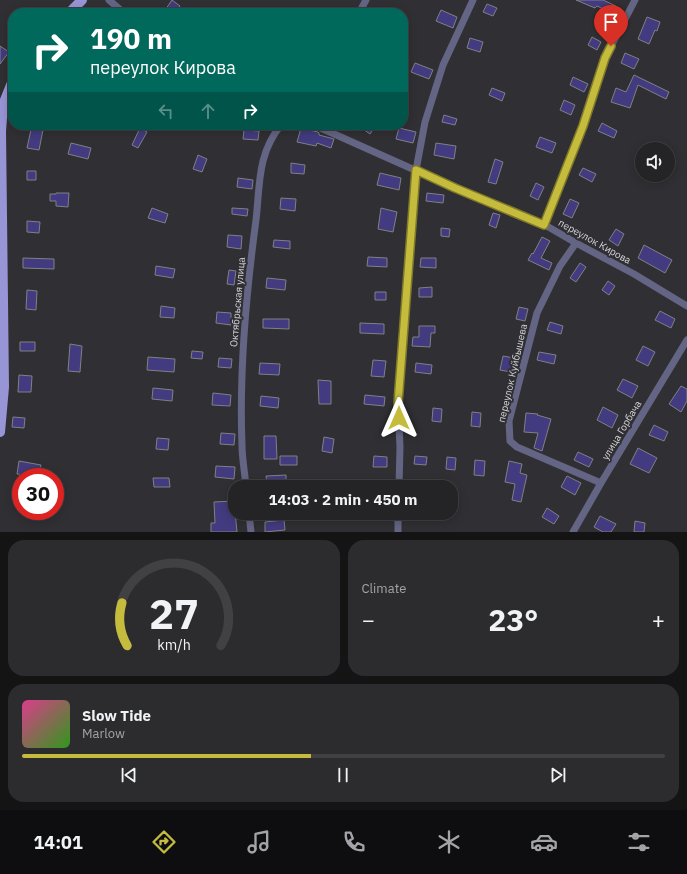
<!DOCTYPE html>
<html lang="en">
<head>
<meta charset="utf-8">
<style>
	:root { --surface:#242427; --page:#2c2c2f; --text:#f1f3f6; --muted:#a3a4a7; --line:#414144; --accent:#c5bc3d }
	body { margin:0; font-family:"IBM Plex Sans",sans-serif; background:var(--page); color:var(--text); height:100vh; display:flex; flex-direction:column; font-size:15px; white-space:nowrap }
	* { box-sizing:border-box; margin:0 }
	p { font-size:13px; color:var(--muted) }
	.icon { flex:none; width:22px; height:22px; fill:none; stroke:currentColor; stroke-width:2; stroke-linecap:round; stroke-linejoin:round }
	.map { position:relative; height:532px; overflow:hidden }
	.sheet { display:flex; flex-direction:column; gap:8px; padding:8px; background:#141415; flex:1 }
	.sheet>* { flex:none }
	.top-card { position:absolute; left:8px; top:8px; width:400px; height:122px; border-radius:16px; box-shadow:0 2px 10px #0003,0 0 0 1px var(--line); background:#00695c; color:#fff; overflow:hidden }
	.buttons { position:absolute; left:635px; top:142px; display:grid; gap:8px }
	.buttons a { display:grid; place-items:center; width:40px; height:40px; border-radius:50%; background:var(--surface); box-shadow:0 2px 10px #0003,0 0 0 1px var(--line); font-size:20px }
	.speed { position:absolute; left:12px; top:468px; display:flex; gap:8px; font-size:20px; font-weight:700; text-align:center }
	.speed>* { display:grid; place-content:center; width:52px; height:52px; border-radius:50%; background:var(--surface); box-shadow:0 2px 10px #0003,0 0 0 1px var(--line); line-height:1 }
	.speed .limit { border:6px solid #d22; background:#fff; color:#111 }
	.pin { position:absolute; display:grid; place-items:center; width:34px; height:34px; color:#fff; margin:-41px -17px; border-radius:50% 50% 50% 0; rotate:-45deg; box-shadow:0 0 4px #0007 }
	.pin .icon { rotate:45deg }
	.me { position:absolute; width:44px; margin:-22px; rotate:0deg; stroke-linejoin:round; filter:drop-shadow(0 0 3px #0008) }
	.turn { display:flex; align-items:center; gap:14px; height:84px; padding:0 16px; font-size:18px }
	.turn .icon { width:52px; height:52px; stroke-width:2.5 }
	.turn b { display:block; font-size:28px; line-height:34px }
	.lanes { display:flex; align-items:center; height:38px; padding:0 16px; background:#0003; justify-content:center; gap:20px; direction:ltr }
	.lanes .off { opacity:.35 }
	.big { font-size:30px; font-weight:700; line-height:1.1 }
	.sheet .tile { flex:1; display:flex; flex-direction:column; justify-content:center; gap:6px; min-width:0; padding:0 14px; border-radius:16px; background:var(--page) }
	.sheet .dial { align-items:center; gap:0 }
	.dial svg { height:104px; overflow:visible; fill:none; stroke:var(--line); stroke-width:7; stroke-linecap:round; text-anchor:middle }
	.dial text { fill:var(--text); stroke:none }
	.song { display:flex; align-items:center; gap:12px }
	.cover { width:48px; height:48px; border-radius:6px; background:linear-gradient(135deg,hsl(330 70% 55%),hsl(110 70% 35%)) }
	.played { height:4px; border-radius:2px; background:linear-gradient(90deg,var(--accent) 45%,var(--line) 45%) }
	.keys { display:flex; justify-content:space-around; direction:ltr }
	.heat { display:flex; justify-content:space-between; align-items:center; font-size:22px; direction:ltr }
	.sheet .tiles { flex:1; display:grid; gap:8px; grid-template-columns:1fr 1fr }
	.tile:last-child { grid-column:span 2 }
	.trip { position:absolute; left:228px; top:480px; width:230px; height:40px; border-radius:16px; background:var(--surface); box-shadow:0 2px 10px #0003,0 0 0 1px var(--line); font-weight:700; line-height:40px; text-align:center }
	.dock { display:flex; height:64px; justify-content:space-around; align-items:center; background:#0e0e10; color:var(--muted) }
	.dock .icon { width:28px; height:28px }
	.dock .active { color:var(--accent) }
	.dock b { font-size:18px; color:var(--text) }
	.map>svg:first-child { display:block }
	.building { fill:#423b7f; stroke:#808084 }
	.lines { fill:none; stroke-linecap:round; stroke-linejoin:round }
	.minor { stroke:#646484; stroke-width:7 }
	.primary { stroke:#9795d6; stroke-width:10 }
	.route-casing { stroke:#807a28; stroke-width:10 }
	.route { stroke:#c5bc3d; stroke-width:7 }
	.labels { text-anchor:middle; stroke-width:4; stroke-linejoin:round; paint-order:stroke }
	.street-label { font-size:10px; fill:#d7d7da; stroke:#303034 }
</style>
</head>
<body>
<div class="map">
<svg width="687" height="532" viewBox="0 0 687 532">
	<rect width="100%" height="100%" fill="#303034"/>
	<path class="building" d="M172,0L180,6L175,13H163Z
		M576,0H603L616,6L612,13L597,6L595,8Z
		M487,4L497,8L493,16L483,12Z
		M441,10L457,17L453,28L436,21Z
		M647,17L660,22L657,31L655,30L649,44L638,39Z
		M592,37L601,42L597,50L588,45Z
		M470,38L483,42L480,52L467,48Z
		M0,46L9,52L0,64Z
		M625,53L639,59L634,69L621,63Z
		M415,63L433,70L429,79L411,72Z
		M634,75L669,92L666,99L638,85L630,108L611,102L616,88L626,92Z
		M573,77L588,84L584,92L570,85Z
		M492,88L505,93L502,101L489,95Z
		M564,100L575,105L571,115L560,110Z
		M444,115L457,119L455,125L442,122Z
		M602,123L617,131L614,138L598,131Z
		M32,125H44L39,150L27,148Z
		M366,125H376L370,134L363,129Z
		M140,128L147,132L138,148L132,145Z
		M301,128L318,132L319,133V135L334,139L331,148L317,143L316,146L297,142Z
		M399,128L416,132L413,143L396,139Z
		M244,130L259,131L258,140L243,139Z
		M540,137L556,143L552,153L536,147Z
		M71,143L91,148L88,159L68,154Z
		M436,143L456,146L454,159L434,155Z
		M198,155L207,159L202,172L193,169Z
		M495,159L503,162L496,184L488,182Z
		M291,163L305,165L304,174L291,173Z
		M583,168L596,174L592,182L579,175Z
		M27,171H36V180H27Z
		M380,173L401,178L399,190L377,185Z
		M238,178L253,180L252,189L237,187Z
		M536,183L544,187L538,200L530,196Z
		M56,193H69L68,207L56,206V201H50V194H56Z
		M427,193L444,195L443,203L426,201Z
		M281,198L296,199L295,211L280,209Z
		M570,199L579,203L572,218L563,214Z
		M152,208L168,214L165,223L148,218Z
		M232,208L248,209L247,216L232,214Z
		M381,208L397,212L393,232L378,229Z
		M493,213L500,215L496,228L489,225Z
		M27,221L40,222L39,233L27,232Z
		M441,228L450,229L449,237L441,236Z
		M616,229L624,234L618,246L609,240Z
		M228,235L242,236L241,249L227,247Z
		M542,237L550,241L541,258L552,263L549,270L528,260L532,253L533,254Z
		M274,240L290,241V249L273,247Z
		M644,245L672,260L665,273L638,258Z
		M368,257L387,258V267L367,266Z
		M23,258L54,259V269L23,268Z
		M421,258H436V268L420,267Z
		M580,263L586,267L576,282L570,278Z
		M156,266L175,269L173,278L155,275Z
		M229,270L236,271L234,285L227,284Z
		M267,278L286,280L285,290L266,288Z
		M608,281L615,286L609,295L602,290Z
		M432,287V297H419V288Z
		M27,290L37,291L36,310L26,309Z
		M375,292H386V300H375Z
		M161,306L175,308L174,318L160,317Z
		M519,307L528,309L525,321L516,319Z
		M660,311L675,319L671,328L655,320Z
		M217,312L231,313V325L216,323Z
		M263,319H289V329L263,328Z
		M550,322L563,326L561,334L547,330Z
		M360,323L384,324V334L360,333Z
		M419,326H435V333H431L430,347L412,346L413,337H419Z
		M20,342H35V351H20Z
		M70,344L82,346L80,372L68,371Z
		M643,346L655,352L648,366L636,360Z
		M192,351L203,352L202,359L191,358Z
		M539,352L556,355L554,364L537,360Z
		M503,356L514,358L511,372L500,370Z
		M148,357L175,359L174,372L147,370Z
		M219,358L232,359L231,368L218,367Z
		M373,360L386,361L384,377L371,376Z
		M260,363L280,364L279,375L259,374Z
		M416,363L432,365L431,374L415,372Z
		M19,375L32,376L31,392H18Z
		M623,379L638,386L632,398L617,390Z
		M318,380L331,381V404H319Z
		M681,386L687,389V401L681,412L669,404Z
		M153,388L173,390L172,401L152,399Z
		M213,393L231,395L230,406L212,405Z
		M365,395L385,397L384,406L364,404Z
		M261,396L279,398L278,408L260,406Z
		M603,407L618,415L612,428L597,420Z
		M433,408L442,409L441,422L432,421Z
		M472,412L481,413L480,427L471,426Z
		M526,413L538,414L537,415L551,419L542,451L534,448L538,433L524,432Z
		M13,417L25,418L24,428L12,427Z
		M654,425L668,432L664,441L649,435Z
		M221,433L235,434L234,445L220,444Z
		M264,436H276L277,459H264Z
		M324,437L334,439L332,453L322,451Z
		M157,438L169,439L168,450L156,449Z
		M638,448L657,458L649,473L630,464Z
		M578,452L593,459L589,467L574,460Z
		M280,456H297V465H280Z
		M374,456L387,457V467H373Z
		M415,456L427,457L426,465L414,464Z
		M447,457L456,458L455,470L446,469Z
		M475,460L485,461L484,476L474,475Z
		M19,461L41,465L38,477L17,474Z
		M509,461L522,464L520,473L527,475L521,502L512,500L515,484L505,482Z
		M216,466L235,467L234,479L215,477Z
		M286,475V483H267L266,476Z
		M567,476L581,483L575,495L561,487Z
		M153,478H169L170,487H154Z
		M234,501L237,532H211V523H215L214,502Z
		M547,508L559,516L554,524L542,517Z
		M600,516L616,524L611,532H603L594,527Z
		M284,520L285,530L265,532V522Z
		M635,521L645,523L644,532H634Z"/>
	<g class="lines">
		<path class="minor" d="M109,0L124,13
			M359,13L366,0
			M314,125L455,188L545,225L576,243L634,274L687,306
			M545,225L583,127L605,58L635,0
			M576,243L560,266L537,313L509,421L510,441L517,447L601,483
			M246,487C245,473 242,459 242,445C239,370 246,294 256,220C260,186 257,154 281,125
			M399,487L400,447L398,403L416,170L425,122L443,65L473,0
			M249,513L251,532
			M398,532V513
			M573,532L601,483L687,340"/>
		<path class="primary" d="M69,13L82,0
			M0,432L4,387L1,131L3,105L13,80"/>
	</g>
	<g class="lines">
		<defs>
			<path id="route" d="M399,418L398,403L416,170L455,188L544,225L583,126L605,58L611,46"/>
		</defs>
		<use href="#route" class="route-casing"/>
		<use href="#route" class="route"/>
	</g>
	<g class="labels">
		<g class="street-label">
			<text transform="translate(595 241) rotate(29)" y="4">переулок Кирова</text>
			<text transform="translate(237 302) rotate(-85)" y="4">Октябрьская улица</text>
			<text transform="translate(512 373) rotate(-77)" y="4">переулок Куйбышева</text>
			<text transform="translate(621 430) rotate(-59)" y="4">улица Горбача</text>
		</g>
	</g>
</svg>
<div class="buttons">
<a><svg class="icon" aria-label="sound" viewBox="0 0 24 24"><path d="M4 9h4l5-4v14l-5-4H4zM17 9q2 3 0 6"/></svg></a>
</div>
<div class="speed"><div class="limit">30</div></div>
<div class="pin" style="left:611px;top:46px;background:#d93025"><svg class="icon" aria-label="arrive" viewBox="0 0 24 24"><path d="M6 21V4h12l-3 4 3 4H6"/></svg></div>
<svg class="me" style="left:399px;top:418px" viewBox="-20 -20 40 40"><path d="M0-17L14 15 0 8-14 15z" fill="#c5bc3d" stroke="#fff" stroke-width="4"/></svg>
<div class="trip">14:03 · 2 min · 450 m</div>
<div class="top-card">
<div class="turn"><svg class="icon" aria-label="right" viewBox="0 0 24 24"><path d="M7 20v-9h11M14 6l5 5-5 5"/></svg><div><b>190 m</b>переулок Кирова</div></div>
<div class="lanes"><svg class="icon off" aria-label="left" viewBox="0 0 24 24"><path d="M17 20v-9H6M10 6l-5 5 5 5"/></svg><svg class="icon off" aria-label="ahead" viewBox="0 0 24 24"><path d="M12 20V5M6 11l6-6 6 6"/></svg><svg class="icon" aria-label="right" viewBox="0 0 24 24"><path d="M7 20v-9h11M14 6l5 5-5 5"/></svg></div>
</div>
</div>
<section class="sheet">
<div class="tiles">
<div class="tile dial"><svg viewBox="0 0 100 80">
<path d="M14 69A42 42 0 1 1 86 69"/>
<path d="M14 69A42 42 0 0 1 10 36" stroke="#c5bc3d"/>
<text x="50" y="56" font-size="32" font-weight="700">27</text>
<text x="50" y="72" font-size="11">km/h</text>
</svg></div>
<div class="tile"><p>Climate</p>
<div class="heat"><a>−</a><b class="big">23°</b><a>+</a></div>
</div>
<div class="tile">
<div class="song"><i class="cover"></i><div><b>Slow Tide</b><p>Marlow</p></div></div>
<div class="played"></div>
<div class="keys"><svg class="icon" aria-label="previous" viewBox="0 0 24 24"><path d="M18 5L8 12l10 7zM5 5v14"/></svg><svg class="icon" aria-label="pause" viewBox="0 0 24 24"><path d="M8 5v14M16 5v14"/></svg><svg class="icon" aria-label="next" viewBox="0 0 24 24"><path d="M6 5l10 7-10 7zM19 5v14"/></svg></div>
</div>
</div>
</section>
<nav class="dock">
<b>14:01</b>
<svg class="icon active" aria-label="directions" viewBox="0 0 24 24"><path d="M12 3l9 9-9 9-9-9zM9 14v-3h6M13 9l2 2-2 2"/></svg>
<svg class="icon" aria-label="music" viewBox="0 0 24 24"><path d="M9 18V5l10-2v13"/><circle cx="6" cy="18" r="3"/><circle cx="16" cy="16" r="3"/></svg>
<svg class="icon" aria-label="phone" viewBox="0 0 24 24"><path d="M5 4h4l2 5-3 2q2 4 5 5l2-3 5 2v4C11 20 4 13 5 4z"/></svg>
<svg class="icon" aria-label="climate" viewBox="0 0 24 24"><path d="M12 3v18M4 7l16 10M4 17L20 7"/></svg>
<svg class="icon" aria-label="car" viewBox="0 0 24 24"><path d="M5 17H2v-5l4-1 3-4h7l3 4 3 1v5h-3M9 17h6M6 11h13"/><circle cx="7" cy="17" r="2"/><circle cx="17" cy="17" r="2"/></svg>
<svg class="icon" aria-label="filters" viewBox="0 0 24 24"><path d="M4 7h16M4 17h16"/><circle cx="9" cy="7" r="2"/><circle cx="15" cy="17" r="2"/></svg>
</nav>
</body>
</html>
